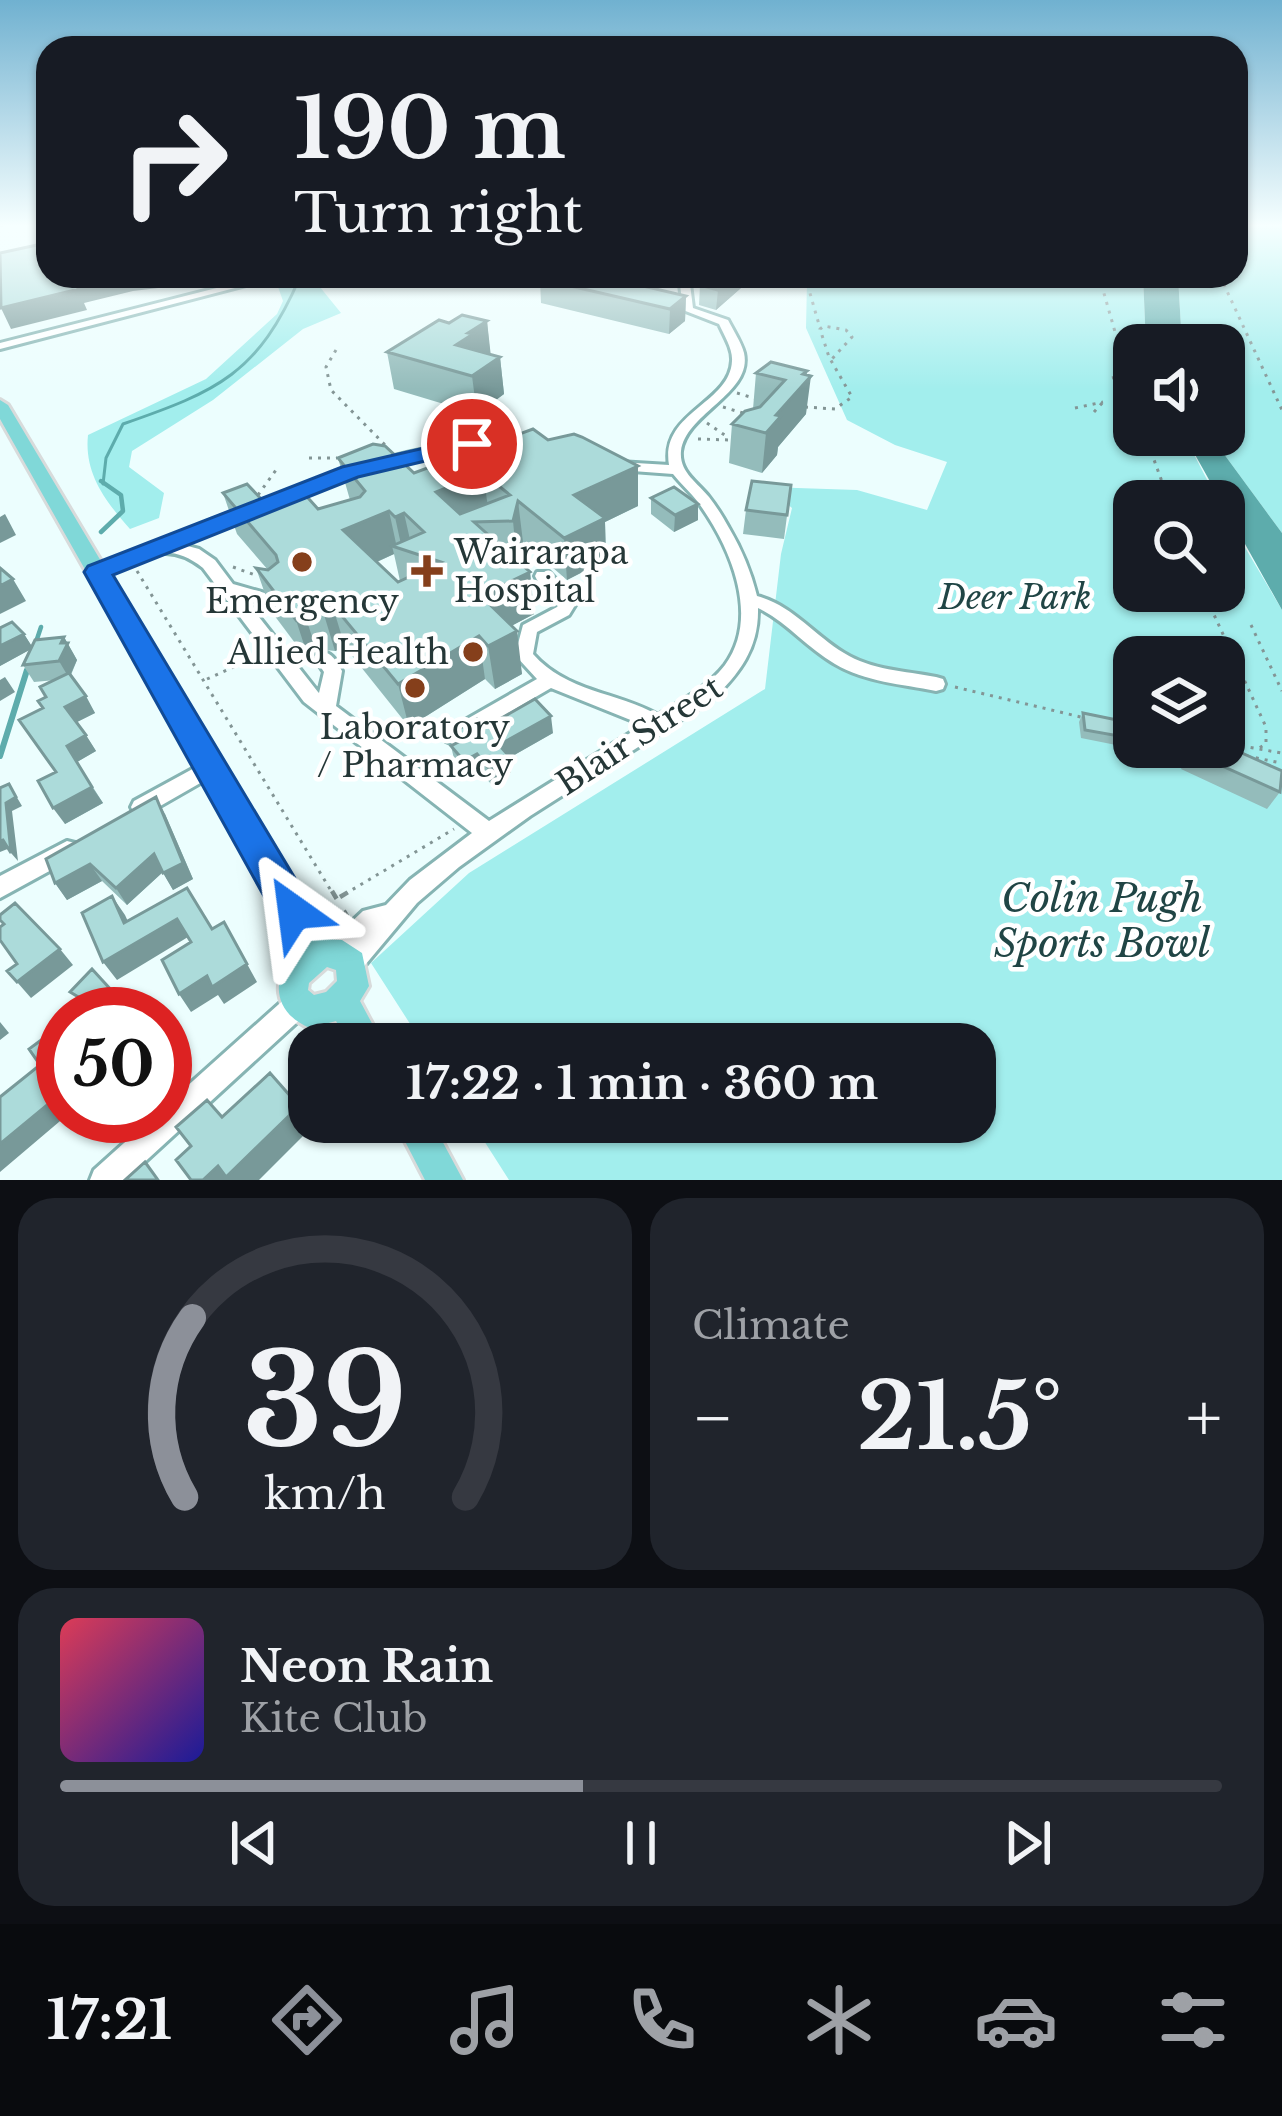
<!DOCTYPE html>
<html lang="en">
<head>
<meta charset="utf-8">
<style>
	:root { --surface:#171b24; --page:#20242c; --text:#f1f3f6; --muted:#9ea1a6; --line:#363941; --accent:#8c9099 }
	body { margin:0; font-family:"Libre Baskerville",serif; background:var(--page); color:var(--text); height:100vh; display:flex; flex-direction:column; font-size:45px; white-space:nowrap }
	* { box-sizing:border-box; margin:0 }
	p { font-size:39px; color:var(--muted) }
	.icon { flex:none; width:66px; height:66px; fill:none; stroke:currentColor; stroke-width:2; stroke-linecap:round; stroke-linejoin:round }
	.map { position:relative; height:1180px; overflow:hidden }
	.sheet { display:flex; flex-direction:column; gap:18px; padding:18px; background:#0d0f14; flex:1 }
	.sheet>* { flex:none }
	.top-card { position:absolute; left:36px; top:36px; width:1212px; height:252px; border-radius:36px; box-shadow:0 3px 9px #0004; background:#171b24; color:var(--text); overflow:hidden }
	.tools { position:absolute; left:1113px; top:324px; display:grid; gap:24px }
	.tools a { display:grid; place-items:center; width:132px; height:132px; border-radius:24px; background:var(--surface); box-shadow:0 3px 9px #0004; font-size:60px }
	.speed { position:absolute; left:36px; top:987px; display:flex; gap:24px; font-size:60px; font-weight:700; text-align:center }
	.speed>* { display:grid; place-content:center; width:156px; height:156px; border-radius:50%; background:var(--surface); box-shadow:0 3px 9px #0004; line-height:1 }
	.speed .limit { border:18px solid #d22; background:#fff; color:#111 }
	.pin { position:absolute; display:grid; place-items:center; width:102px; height:102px; color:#fff; margin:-51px; border:6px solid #fff; border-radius:50%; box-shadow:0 3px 12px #0007 }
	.me { position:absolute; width:132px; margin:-66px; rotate:329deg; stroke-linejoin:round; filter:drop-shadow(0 0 9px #0008) }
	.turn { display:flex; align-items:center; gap:42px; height:252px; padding:0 60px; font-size:54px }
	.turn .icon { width:156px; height:156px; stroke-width:2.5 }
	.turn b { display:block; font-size:84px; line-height:102px }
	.big { font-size:90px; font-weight:800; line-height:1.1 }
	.sheet .tile { flex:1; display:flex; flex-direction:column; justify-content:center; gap:18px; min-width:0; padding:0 42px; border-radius:36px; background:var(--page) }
	.sheet .dial { align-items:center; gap:0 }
	.dial svg { height:312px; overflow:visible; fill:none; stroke:var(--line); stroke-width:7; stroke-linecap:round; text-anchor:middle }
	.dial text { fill:var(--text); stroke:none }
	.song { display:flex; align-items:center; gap:36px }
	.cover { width:144px; height:144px; border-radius:18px; background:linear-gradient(135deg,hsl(350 70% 55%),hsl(240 70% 35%)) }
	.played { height:12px; border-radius:6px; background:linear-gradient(90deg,var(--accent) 45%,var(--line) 45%) }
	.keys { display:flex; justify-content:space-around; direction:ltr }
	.heat { display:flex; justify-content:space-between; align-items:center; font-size:66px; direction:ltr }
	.sheet .tiles { flex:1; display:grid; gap:18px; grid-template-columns:1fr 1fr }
	.tile:last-child { grid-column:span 2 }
	.trip { position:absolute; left:288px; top:1023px; width:708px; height:120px; border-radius:36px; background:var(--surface); box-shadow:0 3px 9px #0004; font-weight:800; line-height:120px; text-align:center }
	.tabs { display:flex; height:192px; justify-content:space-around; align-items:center; background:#090b0e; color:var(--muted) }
	.tabs .icon { width:84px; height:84px }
	.tabs .active { color:var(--accent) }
	.tabs b { font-size:54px; color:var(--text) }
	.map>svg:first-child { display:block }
	.green { fill:#a2eeed; fill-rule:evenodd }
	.water { fill:#5dacac }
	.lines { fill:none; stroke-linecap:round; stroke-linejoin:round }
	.stream-far2 { stroke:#5dacac; stroke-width:3 }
	.stream-far1 { stroke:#5dacac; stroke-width:4.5 }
	.stream { stroke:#5dacac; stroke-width:6 }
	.minor-casing { stroke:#86b4b3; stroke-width:6 }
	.major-casing { stroke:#d8dbdb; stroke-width:6 }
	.path-far1 { stroke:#839595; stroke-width:3; stroke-dasharray:3 6; stroke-linecap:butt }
	.path { stroke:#839595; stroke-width:4.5; stroke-dasharray:9 14; stroke-linecap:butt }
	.minor { fill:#fff; fill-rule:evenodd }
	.major { fill:#80d8d8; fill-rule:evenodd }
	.wall { fill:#94bcbb; fill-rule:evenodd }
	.shaded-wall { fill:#789999 }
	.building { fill:#acdbda; stroke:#789999; stroke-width:3; fill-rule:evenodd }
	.route { fill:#1a73e8; stroke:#114b97; stroke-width:3 }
	.poi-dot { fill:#853f1b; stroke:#fff; stroke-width:4.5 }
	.labels { text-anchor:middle; stroke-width:9; stroke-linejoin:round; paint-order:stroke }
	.poi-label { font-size:33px; fill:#253737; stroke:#fff }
	.park-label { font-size:33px; font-style:italic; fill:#204545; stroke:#fff }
	.street-label { font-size:33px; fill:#253737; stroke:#fff }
	.near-park-label { font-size:39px; font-style:italic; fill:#204545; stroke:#fff }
</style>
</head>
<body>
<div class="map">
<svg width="1282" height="1180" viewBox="0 0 1282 1180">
	<rect width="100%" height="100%" fill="#ecfefe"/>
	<path class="green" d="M1236,224H1282V533L1210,435H1224V345H1182L1178,276H1236Z
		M311,276L341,313L303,329L213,400L132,451L129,467L164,493L159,518L130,529C105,501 84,473 88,435L206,379L277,314L283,301L277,284Z
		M802,276H1143L1146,345H1134V435H1184L1218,501H1134V591H1224V512L1282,610V1180H509L472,1122H975V1044H423L371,963L469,873L765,689L781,554L792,508L767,487L857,490L927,510L947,462L895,445L847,420L806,328L807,282ZM1134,657H1224V747H1134Z"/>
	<path class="water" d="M1143,276H1178L1182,345H1146Z
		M1184,435H1210L1282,533V610Z"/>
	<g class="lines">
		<path class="stream-far2" d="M103,484L106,458L123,424C218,391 258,374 300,277"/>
		<path class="stream-far1" d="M101,532L123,511L121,495L101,481
			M36,642L41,627"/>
		<path class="stream" d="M0,756L27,670"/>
		<defs>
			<path id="minor" d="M264,276H281L0,349V343Z
				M679,276H689L693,308L728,320C733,330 741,342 744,353C753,393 686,413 681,451C679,472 697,482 709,497C716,506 723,517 729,528C742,550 751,572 757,596C792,605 814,635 844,653C871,670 905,671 936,677L943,679L945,684L943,689L936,691C902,684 865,682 835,664C807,648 787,622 758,608C759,648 740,673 712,700L530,816L459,867L417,903L360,971L351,975L342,971L339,963L335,964L327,961L323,953L327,945L363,911L386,905L410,880L472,833L304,702L203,568C165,538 144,559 104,576L98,577L90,572L92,568L247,506H257L259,509L257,512L180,544L199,549L215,560L233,584L286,599L288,603L280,609L244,598L318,692L319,693L324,672L314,657L317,653C330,649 336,660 342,671L336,706L489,821L643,725L551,688L460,741L453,744L446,741L443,736L446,731L537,679L515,655L523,625L557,607L560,603L537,580L535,576L537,572H549L577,602L569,615L537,632L533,654C566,692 617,692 658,715C681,701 708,687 725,665C761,616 730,546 698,502C690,492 681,484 673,474L619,470L612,466L619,462L669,465C660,412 730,404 732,361C733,349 724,335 719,324L683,310Z
				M492,441L517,444L524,448L517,452L492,449L431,455L371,471L287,501H277L275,498C289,488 309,483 326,477C380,458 435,443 492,441Z
				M209,760L216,762L219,768L216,774L148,813L141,816L134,813L131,807L134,801Z
				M67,841L75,843L78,850L75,857L0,898V876Z
				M297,993L306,996L309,1005L306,1014L125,1180H90L94,1170L154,1116H165V1106L288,996Z"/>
			<path id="major" d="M0,400L8,405L326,939L342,940L362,953L369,986L360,1001L383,1044H349L336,1021L310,1028C273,1013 268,976 300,950L0,419ZM327,967L336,970L337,981L326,992L314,995L308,990L309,983Z
				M395,1122H432L463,1180H425Z"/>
		</defs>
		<use href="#minor" class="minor-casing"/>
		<use href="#major" class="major-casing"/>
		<path class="path-far1" d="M0,226L12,224
			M805,276L820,328
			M1099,276L1134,398
			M1220,276L1282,410
			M336,350L326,367L331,390L388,448
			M1112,378L1125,375
			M1115,390L1127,381
			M737,393L757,399
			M723,407L743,413
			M805,407L835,409L852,397L829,357L820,329L824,326L846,330L852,337L831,360
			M1075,408L1103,402
			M1094,412L1104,401
			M707,423L729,438
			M1145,435L1169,501
			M698,439L730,440
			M1125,447L1143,435
			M309,458H337
			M258,495L276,470
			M233,567L258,576
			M137,571L333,894
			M1203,591L1266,727V744L1257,749
			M1251,625L1282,691
			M207,679L258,656
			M955,687L1085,718
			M1224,743L1282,753
			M1247,756L1281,763
			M345,894L454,829"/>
		<path class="path" d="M332,891L347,916
			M340,897L350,891"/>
		<use href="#minor" class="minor"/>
		<use href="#major" class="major"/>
	</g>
	<path class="wall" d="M711,276H742L741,288L716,310L699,305L700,285Z
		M540,279L686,296L685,321L669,334L541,303Z
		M487,321L490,354L500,357L504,394L477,414L394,389L387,352L449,323Z
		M807,371L806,414L778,447L777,455L762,473L729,463L732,424L753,409L756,373Z
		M533,429L638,506L605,522L606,560L567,580L523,542L518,561L530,572L534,614L511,626L522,674L495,689L485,679L409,727L345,647L335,651L316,649L310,663L271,611L256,568L268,570L237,534L223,493L264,502L318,509L350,500L338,458L414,473ZM394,554L400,581L398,582L377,562Z
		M791,485L784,539L743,534L746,510Z
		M651,498L698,504V520L674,532L651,514Z
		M0,628L24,634L32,647L64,637L77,660L71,675L95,713L77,722L96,751L77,762L103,803L65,824L43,708L56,680L34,682L23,665L31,649L0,666Z
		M1083,713L1130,738L1126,747L1081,738L1079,722Z
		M484,728L553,733L509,758L511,772L491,784L480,771L467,778L455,763L451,746L459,741L457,730Z
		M1191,747H1224L1280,792L1267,809L1181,769Z
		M165,814L193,879L173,890L163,872L127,905L102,881L67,900L55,883Z"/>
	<path class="shaded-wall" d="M102,276H197L200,283L133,291L84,303L87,310L11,329L1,308L73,283Z
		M734,276H742L741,288L716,310L718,290Z
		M686,296L685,321L669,334L670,309Z
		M487,321L491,357L456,345L468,333Z
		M500,357L504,394L477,414L472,376Z
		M807,371L805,382L811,376L806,414L778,447L777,455L762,473L766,433L776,415Z
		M638,466V506L605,522L606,560L567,580L564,538L574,495Z
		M483,473L489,514L443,533L436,492Z
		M518,501L523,542L517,563L513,521Z
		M698,504V520L674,532L675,515Z
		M389,511L397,548L392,546L394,554L354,572L343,530Z
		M404,513L413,553L402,549L395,517Z
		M5,514L16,535L0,543V517Z
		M530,572L534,614L487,639L481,596Z
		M13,579L26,601L0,614V586Z
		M332,604L345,647L335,651L322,608Z
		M302,606L316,649L310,663L296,620Z
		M517,631L522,674L495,689L488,646Z
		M24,634L33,648L0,666V646Z
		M479,636L485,679L409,727L398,684Z
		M64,637L77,660L69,678L59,661L61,643Z
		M5,677L15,692L0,701V680Z
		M86,696L95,713L75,723L65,707Z
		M551,716L553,733L509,758L511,772L491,784L488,767L499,745Z
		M86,735L96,751L77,762L67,746Z
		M477,754L480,771L467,778L464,761Z
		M9,784L22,806L12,811L18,861L11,853L6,803Z
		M92,787L103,803L65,824L53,808Z
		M156,797L165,814L193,879L173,890L163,873Z
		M3,840L10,848L0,852V841Z
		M154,854L164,871L127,905L116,888Z
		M90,864L102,881L67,900L55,883Z
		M112,896L125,915L137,941L124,923Z
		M177,919L188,937L117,980L103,962Z
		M224,922L257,982L224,1004L218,995L191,1012L179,994L207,976Z
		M60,949L73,965L31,998L17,982Z
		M124,1004L132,1014H115Z
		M0,1022L9,1033L0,1040Z
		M44,1038L63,1060V1080L60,1082L63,1086V1092L46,1067Z
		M63,1092V1116H66L0,1172V1144Z
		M299,1106L312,1127L259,1180H203L218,1166Z"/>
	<path class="building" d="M37,245L44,254L48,251V276H102L73,283L79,289L1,308L0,253Z
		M544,276H600L686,296L670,309L540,279Z
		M711,276H734L718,290L700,285Z
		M462,315L487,321L468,333L473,334L456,345L500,357L472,376L387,352L439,320L449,323Z
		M771,362L807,371L803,374L811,376L776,415L781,416L766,433L732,424L745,411L760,407L785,380L756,373Z
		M533,429L548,440L574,434L582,437L638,466L574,495L605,518L564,538L518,501L513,521L474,522L530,572L481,596L517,631L488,646L479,636L398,684L332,604L322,608L302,606L296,620L256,568L268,570L278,562L276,555L223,493L247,484L264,502L300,489L318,509L360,497L365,491L338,458L373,444L385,446L414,473ZM483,473L510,495L460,514L436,492ZM389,511L395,517L404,513L424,532L392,546L441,562L398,582L343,530Z
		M752,481L791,485L787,515L746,510Z
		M674,487L698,504L675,515L651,498Z
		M0,568L13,579L0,586Z
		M12,622L24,634L0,646V628Z
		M64,637L61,643H68L59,661L23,665L35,640Z
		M69,673L86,696L65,707L86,735L67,746L92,787L53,808L38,781L56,772L19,720L43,708L38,701L46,697L40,687Z
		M535,699L551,716L499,745L508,755L488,767L477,754L464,761L451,746L464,739L457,730L477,719L484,728Z
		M1083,713L1127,722L1130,738L1085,730Z
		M1224,745L1282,771L1280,792L1191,752L1194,747H1224Z
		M9,784L16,797L6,803L11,853L3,840L0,841V788Z
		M156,797L183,863L163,873L154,854L116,888L90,864L55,883L46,859Z
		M187,888L212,929L224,922L247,964L212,987L207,976L179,994L162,960L191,942L177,919L103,962L82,913L112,896L124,923Z
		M15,903L60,949L17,982L7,971L17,964L0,940V927L4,924L0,920V915Z
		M92,969L124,1004L115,1014H77L70,1010L80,998L70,992Z
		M44,1038L57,1058L46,1067L63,1092L0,1144V1097L40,1065L29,1049Z
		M270,1073L299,1106L226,1177L218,1166L203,1180H191L176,1160L191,1146L176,1127L207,1100L222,1117Z
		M145,1162L158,1180H125Z"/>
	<linearGradient id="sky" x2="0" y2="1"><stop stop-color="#70b1d0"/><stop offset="0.58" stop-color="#f6ffff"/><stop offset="1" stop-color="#f6ffff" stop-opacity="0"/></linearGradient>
	<rect width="1282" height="389" fill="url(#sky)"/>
	<path class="route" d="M472,437L480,439V448L358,477L113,575L308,900L313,912L308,925L294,930L280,925L84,572L88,566L342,467Z"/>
	<g class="poi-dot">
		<circle cx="302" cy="562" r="12"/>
		<path d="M421 553h12v12h12v12h-12v12h-12v-12h-12v-12h12z"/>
		<circle cx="473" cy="652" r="12"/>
		<circle cx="415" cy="688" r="12"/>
	</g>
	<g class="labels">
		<g class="poi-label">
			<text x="454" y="564" text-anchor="start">Wairarapa<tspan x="454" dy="38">Hospital</tspan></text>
			<text x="302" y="613">Emergency</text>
			<text x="449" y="664" text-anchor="end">Allied Health</text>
			<text x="415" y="739">Laboratory<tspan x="415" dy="38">/ Pharmacy</tspan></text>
		</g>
		<g class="park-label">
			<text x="1015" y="609">Deer Park</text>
		</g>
		<g class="street-label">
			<text transform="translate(639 735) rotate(-33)" y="12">Blair Street</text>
		</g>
		<g class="near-park-label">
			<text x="1102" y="912">Colin Pugh<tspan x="1102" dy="45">Sports Bowl</tspan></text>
		</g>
	</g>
</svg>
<div class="tools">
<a><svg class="icon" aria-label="sound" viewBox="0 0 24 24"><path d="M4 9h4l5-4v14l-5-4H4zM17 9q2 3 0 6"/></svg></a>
<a><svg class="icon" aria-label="search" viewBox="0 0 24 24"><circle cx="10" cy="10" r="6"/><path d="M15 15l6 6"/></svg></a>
<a><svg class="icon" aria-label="layers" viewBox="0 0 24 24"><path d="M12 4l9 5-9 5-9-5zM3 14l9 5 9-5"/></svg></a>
</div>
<div class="speed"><div class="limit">50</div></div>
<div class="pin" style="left:472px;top:444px;background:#d93025"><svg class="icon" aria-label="arrive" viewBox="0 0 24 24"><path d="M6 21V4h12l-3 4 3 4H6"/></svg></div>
<svg class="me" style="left:294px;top:912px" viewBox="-20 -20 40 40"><path d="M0-17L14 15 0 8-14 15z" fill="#1a73e8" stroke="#fff" stroke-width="4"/></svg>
<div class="trip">17:22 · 1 min · 360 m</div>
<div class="top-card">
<div class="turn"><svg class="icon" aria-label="right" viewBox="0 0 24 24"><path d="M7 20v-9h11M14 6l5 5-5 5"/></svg><div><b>190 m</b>Turn right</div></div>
</div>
</div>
<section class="sheet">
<div class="tiles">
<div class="tile dial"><svg viewBox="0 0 100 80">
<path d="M14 69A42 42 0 1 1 86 69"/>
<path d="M14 69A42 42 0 0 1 16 23" stroke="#8c9099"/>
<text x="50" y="56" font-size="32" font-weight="700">39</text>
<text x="50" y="72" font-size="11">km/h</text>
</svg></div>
<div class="tile"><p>Climate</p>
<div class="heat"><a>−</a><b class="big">21.5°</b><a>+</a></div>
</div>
<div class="tile">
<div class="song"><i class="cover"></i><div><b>Neon Rain</b><p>Kite Club</p></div></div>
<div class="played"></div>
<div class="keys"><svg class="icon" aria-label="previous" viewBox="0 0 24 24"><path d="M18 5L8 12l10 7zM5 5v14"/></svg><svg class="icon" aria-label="pause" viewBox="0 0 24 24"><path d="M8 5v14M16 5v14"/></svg><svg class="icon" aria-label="next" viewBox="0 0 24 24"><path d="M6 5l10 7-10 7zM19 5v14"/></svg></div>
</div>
</div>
</section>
<nav class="tabs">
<b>17:21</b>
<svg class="icon active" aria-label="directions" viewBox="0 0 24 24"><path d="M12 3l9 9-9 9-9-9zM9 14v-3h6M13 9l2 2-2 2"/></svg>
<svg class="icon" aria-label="music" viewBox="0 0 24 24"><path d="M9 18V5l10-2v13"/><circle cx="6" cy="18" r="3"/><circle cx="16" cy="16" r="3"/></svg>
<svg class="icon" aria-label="phone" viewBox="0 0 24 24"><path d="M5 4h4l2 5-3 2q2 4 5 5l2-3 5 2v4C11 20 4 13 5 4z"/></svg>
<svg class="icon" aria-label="climate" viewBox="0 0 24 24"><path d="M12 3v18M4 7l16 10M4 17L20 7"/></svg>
<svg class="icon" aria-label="car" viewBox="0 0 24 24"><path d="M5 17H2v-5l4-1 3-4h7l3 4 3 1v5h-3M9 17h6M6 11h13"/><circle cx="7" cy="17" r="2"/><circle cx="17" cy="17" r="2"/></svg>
<svg class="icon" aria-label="filters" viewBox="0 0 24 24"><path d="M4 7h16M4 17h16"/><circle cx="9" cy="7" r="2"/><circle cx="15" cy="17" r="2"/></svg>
</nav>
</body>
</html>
